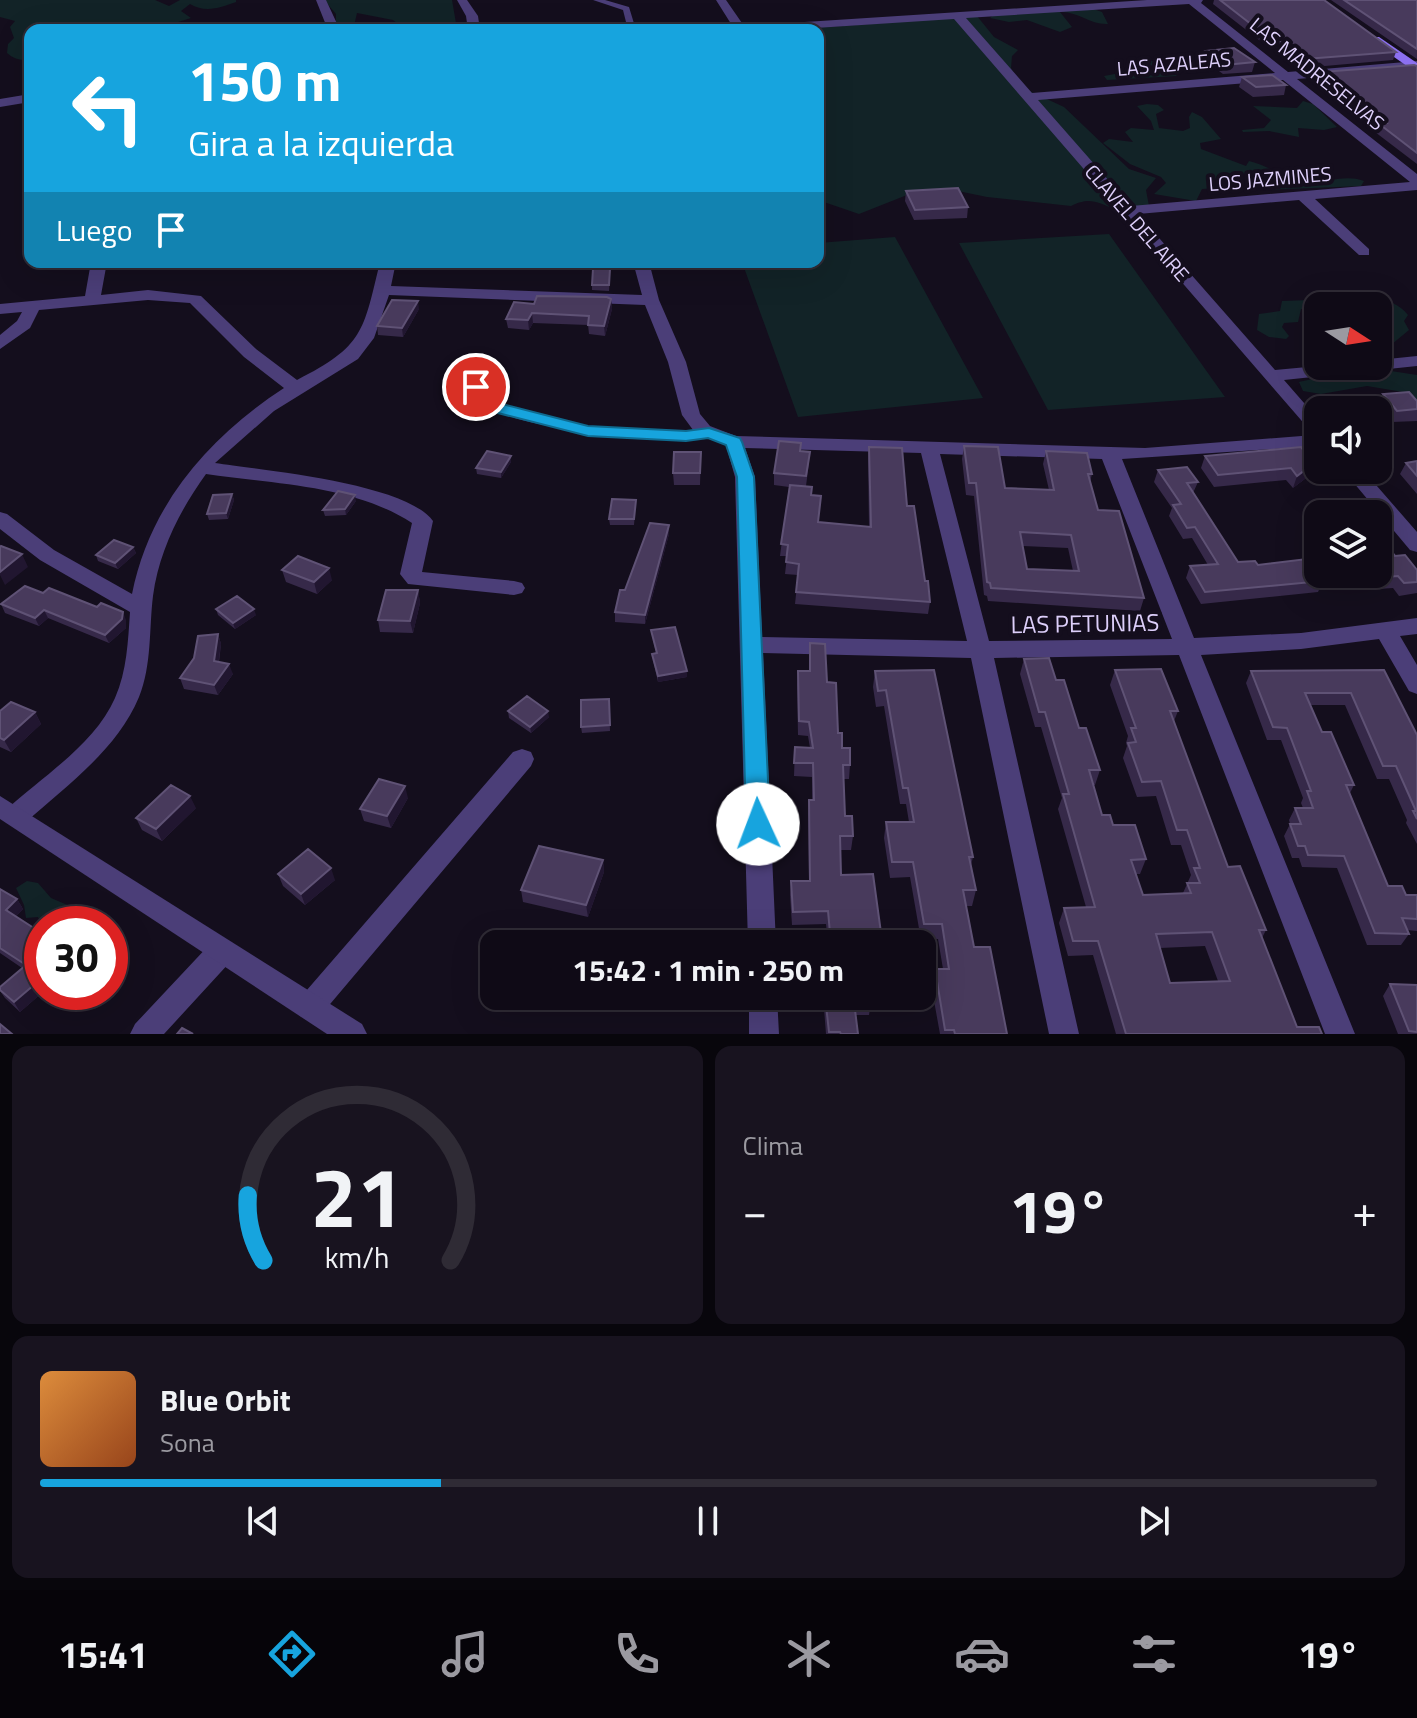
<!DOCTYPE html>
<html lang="es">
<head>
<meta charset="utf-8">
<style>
	:root { --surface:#0f0a16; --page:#18131f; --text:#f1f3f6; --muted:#9b9aa1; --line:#2f2b35; --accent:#17a4de }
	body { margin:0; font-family:"Titillium Web",sans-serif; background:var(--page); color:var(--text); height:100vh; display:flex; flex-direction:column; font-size:30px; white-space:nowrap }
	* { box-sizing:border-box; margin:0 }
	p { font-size:26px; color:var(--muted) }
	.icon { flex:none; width:44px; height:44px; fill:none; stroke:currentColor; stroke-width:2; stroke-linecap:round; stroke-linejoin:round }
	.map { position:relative; height:1034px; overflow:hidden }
	.details { display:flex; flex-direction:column; gap:12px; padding:12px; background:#08060c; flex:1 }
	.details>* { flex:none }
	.guide { position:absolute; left:24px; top:24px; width:800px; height:244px; border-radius:16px; box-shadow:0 8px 32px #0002,0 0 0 2px var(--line); background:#17a4de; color:#fff; overflow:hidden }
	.needle { width:52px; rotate:102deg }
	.controls { position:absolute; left:1304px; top:292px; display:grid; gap:16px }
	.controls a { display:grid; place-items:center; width:88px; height:88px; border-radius:16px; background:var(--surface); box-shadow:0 8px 32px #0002,0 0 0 2px var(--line); font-size:40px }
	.speed { position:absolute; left:24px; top:906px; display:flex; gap:16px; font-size:40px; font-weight:700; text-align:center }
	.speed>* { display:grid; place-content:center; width:104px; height:104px; border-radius:50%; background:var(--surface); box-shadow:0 8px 32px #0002,0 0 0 2px var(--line); line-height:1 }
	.speed .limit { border:12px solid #d22; background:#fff; color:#111 }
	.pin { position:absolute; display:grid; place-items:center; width:68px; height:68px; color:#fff; margin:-34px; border:4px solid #fff; border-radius:50%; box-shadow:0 2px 8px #0007 }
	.me { position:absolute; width:88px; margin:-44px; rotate:358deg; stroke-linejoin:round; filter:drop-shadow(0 0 6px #0008) }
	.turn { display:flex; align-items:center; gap:28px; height:168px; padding:0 32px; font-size:36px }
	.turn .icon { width:104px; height:104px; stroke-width:2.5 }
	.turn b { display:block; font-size:56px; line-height:68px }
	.then { display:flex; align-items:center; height:76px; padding:0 32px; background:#0003; gap:16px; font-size:30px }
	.big { font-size:60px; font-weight:700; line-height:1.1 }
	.details .widget { flex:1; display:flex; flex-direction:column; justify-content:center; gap:12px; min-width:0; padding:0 28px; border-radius:16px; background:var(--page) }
	.details .dial { align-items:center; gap:0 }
	.dial svg { height:208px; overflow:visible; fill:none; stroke:var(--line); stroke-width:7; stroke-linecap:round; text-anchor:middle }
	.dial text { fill:var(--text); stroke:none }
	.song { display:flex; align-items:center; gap:24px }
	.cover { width:96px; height:96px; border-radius:12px; background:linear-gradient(135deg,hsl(30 70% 55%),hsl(20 70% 35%)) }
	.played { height:8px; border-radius:4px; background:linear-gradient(90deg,var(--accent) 30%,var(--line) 30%) }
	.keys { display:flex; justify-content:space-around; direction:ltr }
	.heat { display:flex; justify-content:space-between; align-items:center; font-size:44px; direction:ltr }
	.details .tiles { flex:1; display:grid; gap:12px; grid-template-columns:1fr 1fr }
	.widget:last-child { grid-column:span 2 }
	.trip { position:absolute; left:480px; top:930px; width:456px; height:80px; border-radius:16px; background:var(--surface); box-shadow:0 8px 32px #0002,0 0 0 2px var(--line); font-weight:700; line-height:80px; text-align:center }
	.dock { display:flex; height:128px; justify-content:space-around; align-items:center; background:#060409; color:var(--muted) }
	.dock .icon { width:56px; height:56px }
	.dock .current { color:var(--accent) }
	.dock b { font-size:36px; color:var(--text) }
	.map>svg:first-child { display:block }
	.green { fill:#122327 }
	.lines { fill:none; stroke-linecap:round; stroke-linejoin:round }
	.service { fill:#4b3e78; fill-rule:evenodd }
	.minor { fill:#4b3e78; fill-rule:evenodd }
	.tertiary { fill:#4b3e78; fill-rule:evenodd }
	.secondary { fill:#8c70f0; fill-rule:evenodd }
	.wall { fill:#362949; fill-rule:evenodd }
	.shaded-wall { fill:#211630 }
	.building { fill:#483a5c; stroke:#5f5275; stroke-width:2; fill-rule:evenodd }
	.route { fill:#17a4de; stroke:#0f6b90; stroke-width:2 }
	.labels { text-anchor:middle; stroke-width:8; stroke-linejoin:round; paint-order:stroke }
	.far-street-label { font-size:20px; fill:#ddcffa; stroke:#140e1d }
	.street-label { font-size:24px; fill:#ddcffa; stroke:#140e1d }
</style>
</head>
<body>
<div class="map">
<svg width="1417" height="1034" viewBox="0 0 1417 1034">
	<rect width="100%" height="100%" fill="#140e1d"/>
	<path class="green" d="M0,0H155L169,6L180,0H236V2C220,8 205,13 190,4L181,11L191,18L175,23L170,29L173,30H30V59C20,61 14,59 7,53L8,44L14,38L10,27L15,21L0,17Z
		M324,0H452L457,29L406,30L393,20L357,13L353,30H342L336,23V14Z
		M1093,9L1102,12L1108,24C1090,25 1078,11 1060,12L1072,27L1060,32L1027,20L1009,22L990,18L993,15Z
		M977,16L994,37L1018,50L1012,56L1011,68L1023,88L1064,107L1129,169L1156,178L1146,190L1149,206C1139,207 1124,212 1115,209C1098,203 1090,196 1071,206L987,197L953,190L907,195L859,214L818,200V30L752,29L830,27Z
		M1141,58L1179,68V72L1176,76L1107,80L1104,76L1131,71L1132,66L1128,62L1132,59Z
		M1303,101L1313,104L1337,127L1324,130L1298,128L1299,137L1269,131L1243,132L1242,130L1264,128L1271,120L1253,106L1297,108Z
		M1147,104L1158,105L1164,110L1156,114L1159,128L1183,131L1190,128L1189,117L1192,112L1202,117L1221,139L1200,143L1201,149L1246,166L1249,161C1270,166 1286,180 1308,181C1328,183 1345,174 1364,181L1361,186L1266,190L1255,184L1254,178L1242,173L1220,176L1239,187L1202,189L1196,201L1154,194L1166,183L1161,177L1130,164L1103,143L1109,139L1133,142L1125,132L1131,128L1154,130L1151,121L1137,106Z
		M1109,234L1225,397L1048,410L959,243Z
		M895,237L983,398L798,417L742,262H818V243Z
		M1311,300C1320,301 1328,305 1336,305C1361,305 1388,290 1408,315L1404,321L1409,330L1386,349L1378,347V306H1318V309H1301L1298,322L1284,323L1282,327L1289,336L1286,339L1269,337L1257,330L1259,314L1280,311L1282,301Z
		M1365,367L1417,375V417L1403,392L1367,386L1321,394L1303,391L1299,382Z
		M27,881L38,883L51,898L79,910L88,924H42V927L38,917L26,918L24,905L16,888Z
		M110,987L116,989L114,996L95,1009L74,1007L68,992H110Z"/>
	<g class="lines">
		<path class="service" d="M593,0H605L629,7L636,30H628L623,10Z
			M490,359L496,363L482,387C486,391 490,397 495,400C544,431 653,433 709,429L715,433C691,451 540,428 509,416C492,409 481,401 470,387L486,360Z"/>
		<path class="minor" d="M316,0H326L340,30H328Z
			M457,0H467L478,16L480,30H468L466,16Z
			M716,0H726L744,26L1147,0H1203L1201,3L1288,72L1417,61V69L1297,79L1417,174V190L1315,199L1369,249V255H1359L1299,200L1138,214L1275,370L1318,366H1378V360L1417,356V366L1284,380L1318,419V446L1122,459L1194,638L1301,633L1417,618V634L1400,636L1417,665V694L1409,691L1379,639L1301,649L1201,655L1355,1034H1325L1179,655L994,658L1079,1034H1049L971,658L763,653L776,944H748L735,477L726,445L696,434L682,415L668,362L645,305L389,295L374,338L358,359L274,411L215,463C262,470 406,483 433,521L422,572L514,581L522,583L525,588L522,593L514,595L408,584L400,574L412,523C354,485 274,484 206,474C180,510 159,551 153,596C149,628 152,665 139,697C117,750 66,786 25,823L16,826L7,823L3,816L7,809C43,776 95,744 115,698C127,671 128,641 130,612L40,560L0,529V512L7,514L54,550L132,594C150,504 209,437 284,388L244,357L190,303L148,300L39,310L30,328L0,349V335L17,321L22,312L0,314V304L85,296L91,262H107L101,295L148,290L201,296L256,349L297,380C364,346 363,332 380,262H396L391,286L642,295L633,262H649L659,300L686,362L700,414L710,426L736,436L1145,448L1314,435L954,19L785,30H726L733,27ZM1189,4L1275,73L1032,93L966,18ZM1283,80L1410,182L1131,206L1038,100ZM745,448L921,453L967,641L762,637L755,477ZM940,454L1102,459L1172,639L989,641Z
			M30,94V102L0,107V99Z
			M1343,470H1363L1417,532V552L1410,550Z
			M522,749L531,752L534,759L531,766L320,1016L310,1020L300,1016L296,1007L300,998L513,752Z
			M221,939L231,943L235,952L231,961L164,1034H130L135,1024L211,943Z
			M749,996H777L779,1034H749Z"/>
		<path class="tertiary" d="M0,796L362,1024L367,1034H327L0,819Z"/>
		<path class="secondary" d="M1371,37H1379L1417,63V73L1371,41Z"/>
	</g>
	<path class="wall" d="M1214,0H1324L1396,52L1393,60L1302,68L1268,42L1263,43L1213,4Z
		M1331,0H1417V59Z
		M1206,51L1255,62L1252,72L1223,74L1204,60Z
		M1417,66V164L1375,132L1377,126L1319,80L1321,72Z
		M1242,77L1286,85L1284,95L1253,97L1239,87Z
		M906,191L968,207L967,218L914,220L905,201Z
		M610,275L609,291L592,290V285Z
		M611,299L612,309L605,336L589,334L588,325L533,323L529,330L508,328L506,319L534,304Z
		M419,309L403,337L378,335L377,325Z
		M1383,394L1417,401V421L1392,422L1378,405Z
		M801,443L800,451L809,463L806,486L811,496L818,522L869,527L868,459L869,447L907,506L930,602L928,614L795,604L798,575L785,574L787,556H780L789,487L774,485V473Z
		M964,446L1005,488L1049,490L1043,464L1046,451L1092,474L1090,482L1098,510L1144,598L1140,611L988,601L987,596L984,595L974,496L966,495L962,459ZM1023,546L1068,548L1073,571L1027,569Z
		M701,452L700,485H674L673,473Z
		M1205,456L1314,463L1310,475L1293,488L1286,480L1214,487L1201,468Z
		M1417,461V494L1400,474L1406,463Z
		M511,462L501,478L477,474L476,468Z
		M1158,470L1198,482L1193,493L1238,562L1258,565L1323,581L1318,592L1201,604L1186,578L1190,566L1208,565L1192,538L1183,539L1169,516L1172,508L1154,482Z
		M232,494L234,500L228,519L209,520L207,514Z
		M636,500L634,525H610L609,519Z
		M356,501L346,515L325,516L323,510Z
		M669,534L645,624L615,622V612L625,590Z
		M1378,535L1395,556L1417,570V593L1399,596L1393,588L1378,589L1366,574H1378Z
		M133,547L136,553L118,569L98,561L96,555Z
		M282,570L332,580L317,594L286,582Z
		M418,590L420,603L413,633L380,632L378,620Z
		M43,593L126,620V628L109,643L48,618L39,626L5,613L1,604Z
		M216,609L256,615L235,629L218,615Z
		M651,630L687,671V677L658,682L653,660L652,654L656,653Z
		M218,634L221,644L219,662L233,674L218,695L184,689L180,678Z
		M810,643L827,682L838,733L842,748L850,765L849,779H843L845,816L853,836L851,850H840L841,875L882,940L881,944H828L826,924L792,925L790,895L791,881H809L808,814L809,800H812V777L794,776L795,747L810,748L808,736L798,735L797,685L798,671H809Z
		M1024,659L1056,680L1100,770L1095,785H1093L1102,815L1146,859L1140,874H1136L1143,895L1183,893L1191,875L1181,845H1171L1156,796L1137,797L1123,758L1127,746L1126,743L1128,736L1110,685L1115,670L1178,711L1174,721L1228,867L1266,930L1262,938L1297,1027L1322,1034H1116L1093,955L1068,956L1059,923L1064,908L1086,907L1058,809L1062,798L1041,727H1035L1020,674ZM1205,946L1218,981L1170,983L1160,948Z
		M934,670L973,857L971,865L976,890L972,906H966L974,947L1007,1034H940L931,984L935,969H943L938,939L921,940L910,877L890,878L884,838L886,822H909L906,804H900L884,706L876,707L873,687L875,671Z
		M1384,670L1417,735V844L1406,823L1407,820L1389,779H1377L1345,705H1310L1322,732L1354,785L1350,793L1388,886L1406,895H1417V931L1407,930L1409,934L1401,945H1367L1337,868L1302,867L1299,858H1292L1284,836L1290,824L1289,820L1295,808H1303L1301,803L1303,798L1281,740H1267L1246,683L1251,671Z
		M609,699L610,731L582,733L581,727Z
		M0,711L35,712L41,724L11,752L0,747Z
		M508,711L549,717L531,733L509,718Z
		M408,798L391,828L364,821L360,809Z
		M196,808L162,841L142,830L136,818Z
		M603,860L604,872L588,917L523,902L521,890Z
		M278,874L335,880L305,905L283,886Z
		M0,889L17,899L23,909L16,916L42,992H43L20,1012L5,998L0,991V987L22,968L0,953Z
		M1390,984L1417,985V1034H1398L1383,996Z
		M823,996H871V1002L869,1015H856L858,1034H826Z"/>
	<path class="shaded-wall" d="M611,299L612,309L605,336L604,326Z
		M418,301L419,309L403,337L402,328Z
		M532,313L533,323L529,330L528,320Z
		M511,456V462L501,478V472Z
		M1314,463L1310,475L1293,488L1297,476Z
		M232,494L234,500L228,519L226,513Z
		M355,495L356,501L346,515L345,509Z
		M669,525V534L645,624V615Z
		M133,547L136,553L118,569L115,563Z
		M22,554L28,567L5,585L0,575V572Z
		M329,568L332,580L317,594L314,582Z
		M418,590L420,603L413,633L410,621Z
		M254,609L256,615L235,629L233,623Z
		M44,610L48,618L39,626L35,618Z
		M123,612L126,620V628L109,643L105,635Z
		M218,634L221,644L217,672L214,661Z
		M229,664L233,674L218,695L214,685Z
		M687,671V677L658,682V676Z
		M548,711L549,717L531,733L530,727Z
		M35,712L41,724L11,752L4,740Z
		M405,786L408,798L391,828L387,816Z
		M190,796L196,808L162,841L156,829Z
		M603,860L604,872L588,917L586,905Z
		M331,868L335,880L305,905L301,894Z
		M17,899L23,909L12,920L6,910Z
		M42,958V973L34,965Z
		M42,978V992H43L20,1012L14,1002Z"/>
	<path class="building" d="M1220,0H1324L1396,52L1305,59L1270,34L1265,35Z
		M1344,0H1417V49Z
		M1234,48L1255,62L1225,65L1206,51Z
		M1414,65L1417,66V153L1378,123H1386L1321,72Z
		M1272,75L1286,85L1256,87L1242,77Z
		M958,188L968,207L915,210L906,191Z
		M593,269H610L609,285H592Z
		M537,296L607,297L611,299L604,326L588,325L589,316L532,313L528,320L506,319L514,302L534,304Z
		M392,300L418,301L402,328L377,326Z
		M1409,392L1417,401V409L1397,411L1383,394Z
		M779,441L801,443L800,451L810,452L806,476L774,473Z
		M964,446L998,447L1005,488L1054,490L1046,451L1087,453L1092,474H1088L1098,510L1119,511L1144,598L991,588L990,583L987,582L976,483H969ZM1020,532L1071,535L1079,571L1027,569Z
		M869,447L902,448L907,506H914L925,581H928L930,602L796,592L799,564L786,562L788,545L781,544L790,485L812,487L811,495L821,496L818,522L871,527Z
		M1301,447L1314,463L1297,476L1291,468L1218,475L1205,456Z
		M487,451L511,456L501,472L476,468Z
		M674,452H701L700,473H673Z
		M1417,461V476L1406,463Z
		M1187,467L1198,482L1187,483L1238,562L1255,561L1258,565L1307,559L1323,581L1205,592L1190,566L1218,564L1195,527L1187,528L1173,505L1181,504L1158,470Z
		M338,491L355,495L345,509L323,510Z
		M232,494L226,513L207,514L213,495Z
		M612,499L636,500L634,519H609Z
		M1354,506L1361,514H1333L1329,509Z
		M650,523L669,525L645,615L615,612L620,590H625Z
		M1378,535L1395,556L1405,555L1417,570V582L1404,583L1398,576L1384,577L1378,570Z
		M114,540L133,547L115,563L96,555Z
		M1,546L22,554L0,572V547Z
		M298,556L329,568L314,582L282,570Z
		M25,586L43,593L49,588L97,607L101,603L123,612L122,619L105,635L44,610L35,618L1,604Z
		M386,590H418L410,621L378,620Z
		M237,596L254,609L233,623L216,609Z
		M675,627L687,671L658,676L652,654L657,653L651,630Z
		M218,634L214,661L229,664L214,685L180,678L194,658L198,636Z
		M810,643L825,644L827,682L836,683L838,733H842V748H850V765H843L845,816H852L853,836H840L841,875L873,874L882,940L851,941V944H831L828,911L793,912L791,881H810L809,800H814L813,763H794L795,747L813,748L809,722L799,721L798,671H810Z
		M1049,658L1056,680H1064L1079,728H1086L1100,770H1089L1102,815H1110L1113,825H1135L1146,859L1131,860L1143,895L1191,893L1187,883H1200L1194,868H1200L1187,830H1177L1161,781L1142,782L1128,743L1136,742L1131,728H1136L1115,670L1161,669L1178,711H1170L1228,867L1240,866L1266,930H1259L1297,1027H1319L1322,1034H1126L1098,941H1073L1064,908L1095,907L1063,794H1069L1045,712H1039L1024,659ZM1212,932L1230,981L1170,983L1156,934Z
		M934,670L973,857H969L976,890H963L974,947H990L1007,1034H955L954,1030H945L935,969H949L942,924H924L913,862H892L886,822H914L908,788H903L886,690L878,691L875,671Z
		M1384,670L1417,735V819L1413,811H1416L1396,766H1383L1351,693H1305L1322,732H1331L1354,785H1346L1388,886H1402L1406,895H1417V919L1402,918L1409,934L1375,933L1344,856L1308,855L1305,846H1298L1290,824H1301L1295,808H1313L1307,791H1311L1287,728L1273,727L1251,671Z
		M527,696L548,711L530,727L508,711Z
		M609,699L610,725L581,727V700Z
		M11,702L35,712L4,740L0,738V711Z
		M379,779L405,786L387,816L360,809Z
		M171,785L190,796L156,829L136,818Z
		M539,846L603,860L586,905L521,890Z
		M308,849L331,868L301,894L278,874Z
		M0,889L17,899L6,910L40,932L42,930V958L34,965L42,973V978L14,1002L0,990V987L26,965L0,948Z
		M1390,984L1417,985V1032L1409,1031Z
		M825,996H871V1002H854L858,1034H841L840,1032H829Z
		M0,1024L12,1034H0Z
		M182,1028L193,1034H177Z"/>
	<path class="route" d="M476,382L481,383L486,394L502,404L588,426L686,431L709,428L740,438L742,442L754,477L770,824L766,831L758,834L750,831L746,824L737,477L726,445L708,438L686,441L588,436L490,411L474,400L468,387Z"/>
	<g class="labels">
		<g class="far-street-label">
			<text transform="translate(1174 64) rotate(-5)" y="7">LAS AZALEAS</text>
			<text transform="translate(1317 74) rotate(39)" y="7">LAS MADRESELVAS</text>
			<text transform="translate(1270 179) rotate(-5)" y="7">LOS JAZMINES</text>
			<text transform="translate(1137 223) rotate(49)" y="7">CLAVEL DEL AIRE</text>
		</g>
		<g class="street-label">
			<text transform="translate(1085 624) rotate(-1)" y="8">LAS PETUNIAS</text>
		</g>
	</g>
</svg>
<div class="controls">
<a><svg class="needle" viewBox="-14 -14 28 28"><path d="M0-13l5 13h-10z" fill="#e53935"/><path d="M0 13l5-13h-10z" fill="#9b9aa1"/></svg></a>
<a><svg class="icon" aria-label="sound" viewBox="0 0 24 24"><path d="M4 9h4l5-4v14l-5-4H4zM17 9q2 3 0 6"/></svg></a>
<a><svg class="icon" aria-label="layers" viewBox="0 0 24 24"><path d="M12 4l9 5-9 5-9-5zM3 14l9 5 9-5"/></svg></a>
</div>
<div class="speed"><div class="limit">30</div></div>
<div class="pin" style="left:476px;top:387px;background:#d93025"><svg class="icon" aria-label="arrive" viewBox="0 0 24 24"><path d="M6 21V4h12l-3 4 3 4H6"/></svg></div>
<svg class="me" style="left:758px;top:824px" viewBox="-20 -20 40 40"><circle r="19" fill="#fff"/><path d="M0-13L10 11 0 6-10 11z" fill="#17a4de"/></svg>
<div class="trip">15:42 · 1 min · 250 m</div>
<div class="guide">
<div class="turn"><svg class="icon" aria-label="left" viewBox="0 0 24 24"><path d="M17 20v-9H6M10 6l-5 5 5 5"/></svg><div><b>150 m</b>Gira a la izquierda</div></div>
<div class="then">Luego<svg class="icon" aria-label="arrive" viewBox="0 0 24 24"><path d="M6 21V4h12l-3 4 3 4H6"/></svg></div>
</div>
</div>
<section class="details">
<div class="tiles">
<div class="widget dial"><svg viewBox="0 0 100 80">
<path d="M14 69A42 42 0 1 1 86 69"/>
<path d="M14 69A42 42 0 0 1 8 44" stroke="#17a4de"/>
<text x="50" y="56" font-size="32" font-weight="700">21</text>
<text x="50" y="72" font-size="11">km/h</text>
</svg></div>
<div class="widget"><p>Clima</p>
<div class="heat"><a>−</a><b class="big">19°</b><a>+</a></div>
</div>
<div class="widget">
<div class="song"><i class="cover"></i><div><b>Blue Orbit</b><p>Sona</p></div></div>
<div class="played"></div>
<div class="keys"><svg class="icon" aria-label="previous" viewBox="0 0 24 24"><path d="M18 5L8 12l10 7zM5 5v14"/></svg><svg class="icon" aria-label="pause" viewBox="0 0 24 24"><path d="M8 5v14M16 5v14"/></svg><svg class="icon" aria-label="next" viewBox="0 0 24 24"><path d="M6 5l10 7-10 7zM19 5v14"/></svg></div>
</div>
</div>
</section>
<nav class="dock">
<b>15:41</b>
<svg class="icon current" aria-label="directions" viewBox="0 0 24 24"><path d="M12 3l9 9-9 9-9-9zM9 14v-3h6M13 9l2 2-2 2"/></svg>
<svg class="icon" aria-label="music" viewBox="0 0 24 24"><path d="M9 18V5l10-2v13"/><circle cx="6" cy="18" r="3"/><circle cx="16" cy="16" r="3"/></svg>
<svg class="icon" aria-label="phone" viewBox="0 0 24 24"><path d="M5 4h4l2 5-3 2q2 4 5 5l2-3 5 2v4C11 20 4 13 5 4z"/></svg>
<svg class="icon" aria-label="climate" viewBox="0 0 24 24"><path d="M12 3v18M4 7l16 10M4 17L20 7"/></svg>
<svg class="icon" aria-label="car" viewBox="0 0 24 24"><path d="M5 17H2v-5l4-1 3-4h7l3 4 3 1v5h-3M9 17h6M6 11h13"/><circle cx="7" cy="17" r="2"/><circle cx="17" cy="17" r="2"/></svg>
<svg class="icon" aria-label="filters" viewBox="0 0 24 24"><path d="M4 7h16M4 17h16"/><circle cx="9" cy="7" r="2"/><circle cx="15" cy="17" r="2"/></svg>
<b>19°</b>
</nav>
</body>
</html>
